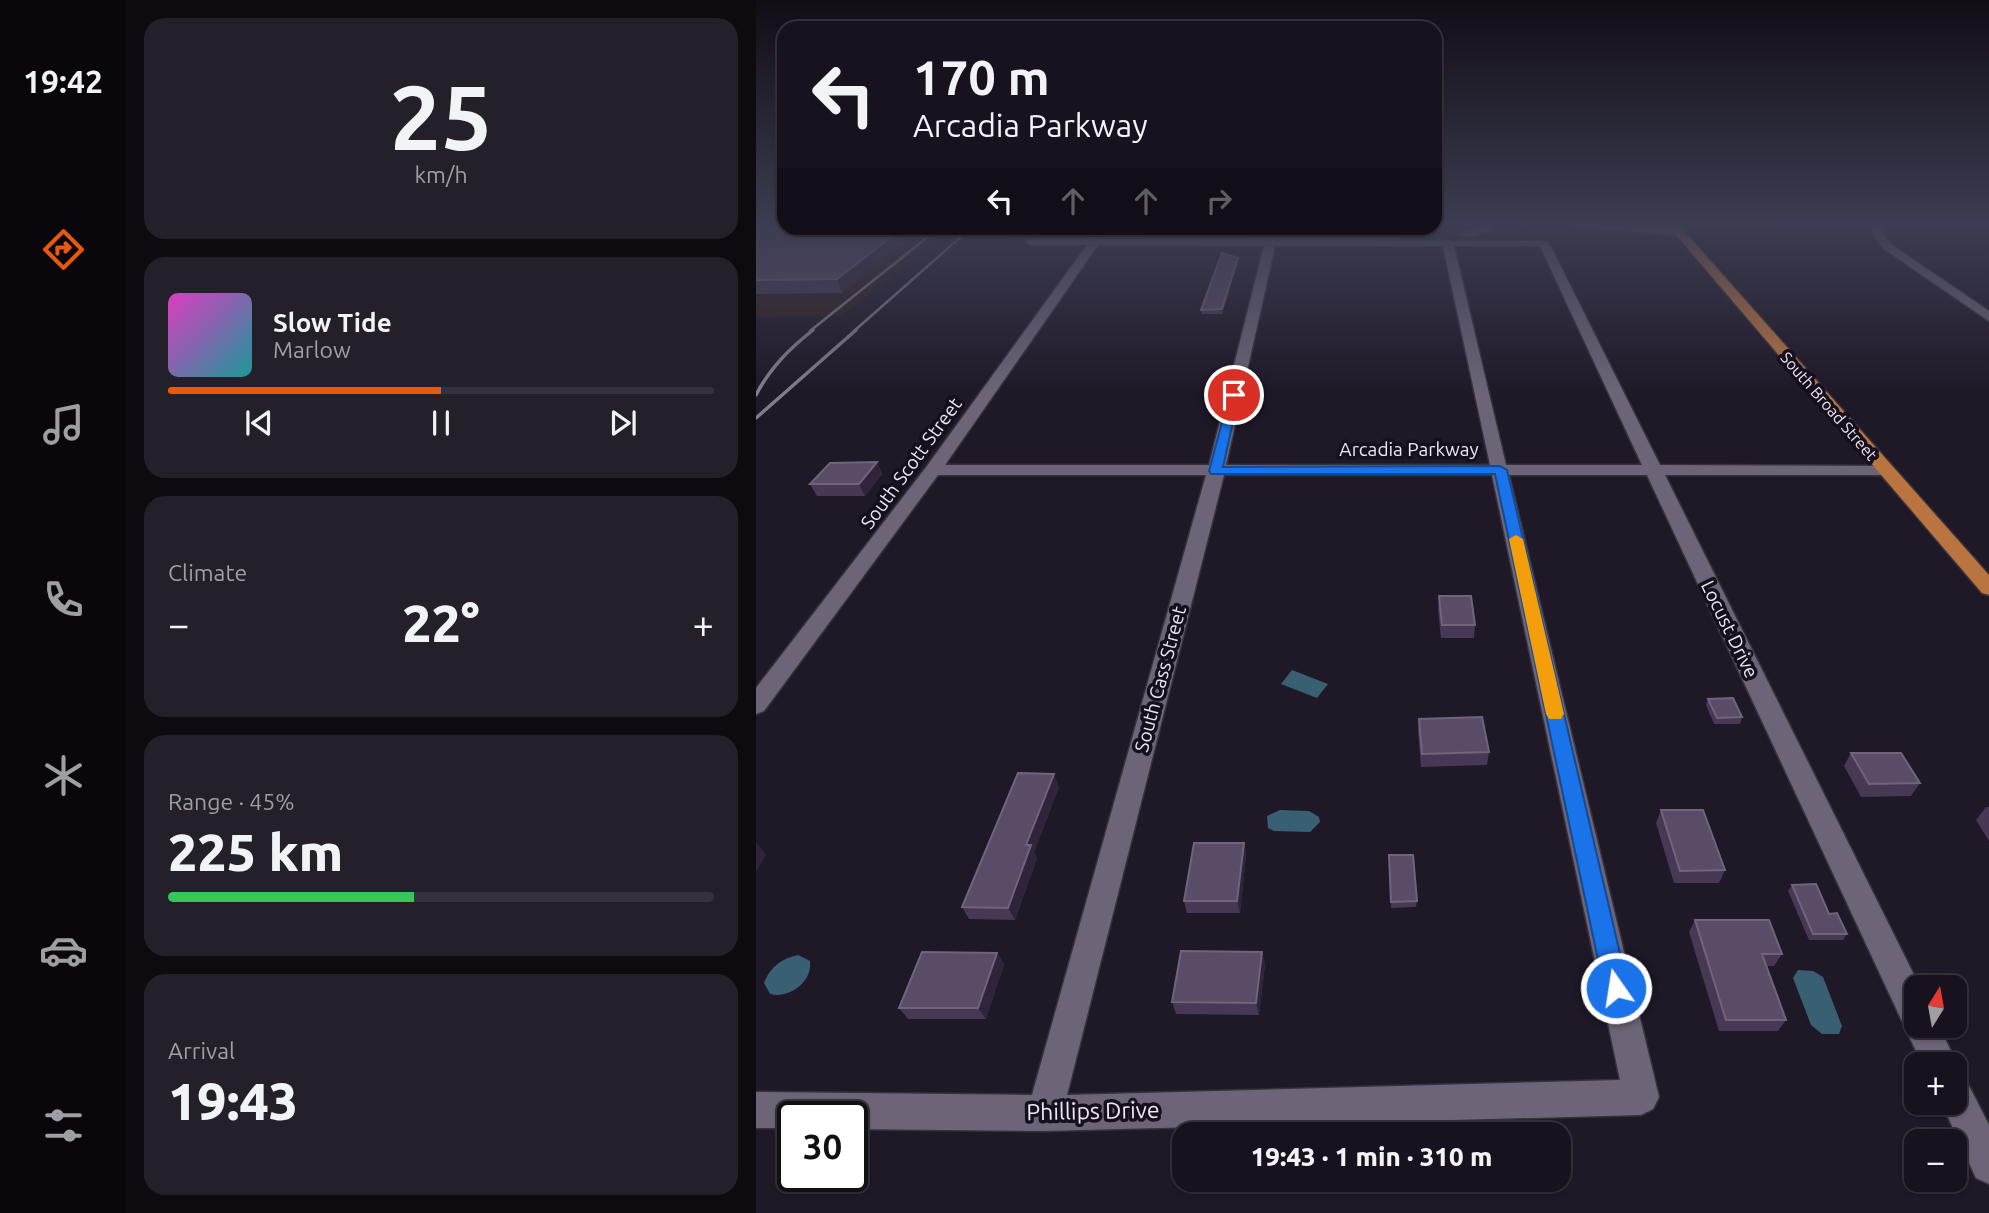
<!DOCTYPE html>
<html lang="en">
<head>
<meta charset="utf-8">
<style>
	:root { --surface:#17121d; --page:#24202a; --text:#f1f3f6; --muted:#9e9ea4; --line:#36323b; --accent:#ea580c }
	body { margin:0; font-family:Ubuntu,sans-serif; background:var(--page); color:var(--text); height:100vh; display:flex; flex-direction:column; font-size:26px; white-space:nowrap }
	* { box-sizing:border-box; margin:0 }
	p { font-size:23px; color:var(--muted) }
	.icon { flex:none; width:38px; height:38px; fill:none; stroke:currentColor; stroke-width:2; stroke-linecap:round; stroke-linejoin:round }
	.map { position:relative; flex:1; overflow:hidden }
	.side { display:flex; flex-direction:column; gap:18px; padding:18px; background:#0d0a10; width:630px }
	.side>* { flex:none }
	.top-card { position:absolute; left:21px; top:21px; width:665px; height:214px; border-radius:21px; box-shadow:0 2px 5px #0004,0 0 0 2px var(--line); background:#17121d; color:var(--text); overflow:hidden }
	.needle { width:46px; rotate:11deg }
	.controls { position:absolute; left:1148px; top:975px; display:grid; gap:14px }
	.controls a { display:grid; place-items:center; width:63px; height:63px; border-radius:14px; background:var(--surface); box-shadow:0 2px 5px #0004,0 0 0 2px var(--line); font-size:35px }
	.speed { position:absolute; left:21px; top:1101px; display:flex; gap:14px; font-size:35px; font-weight:700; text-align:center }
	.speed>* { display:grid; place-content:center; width:91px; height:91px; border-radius:50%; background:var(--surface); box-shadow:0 2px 5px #0004,0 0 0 2px var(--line); line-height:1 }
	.speed .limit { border:4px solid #111; border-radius:10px; background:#fff; color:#111 }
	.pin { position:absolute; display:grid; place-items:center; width:60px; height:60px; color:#fff; margin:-30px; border:4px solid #fff; border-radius:50%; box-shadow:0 2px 7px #0007 }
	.me { position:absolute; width:77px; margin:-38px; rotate:347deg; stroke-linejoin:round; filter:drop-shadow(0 0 5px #0008) }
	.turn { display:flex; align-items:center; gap:24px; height:147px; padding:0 21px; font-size:32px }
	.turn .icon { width:91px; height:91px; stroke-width:2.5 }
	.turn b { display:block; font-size:49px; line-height:60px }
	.lanes { display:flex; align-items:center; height:66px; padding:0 21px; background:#0003; justify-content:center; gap:35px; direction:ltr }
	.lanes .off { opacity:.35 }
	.big { font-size:52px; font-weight:800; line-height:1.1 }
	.side .card { flex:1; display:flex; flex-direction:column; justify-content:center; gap:10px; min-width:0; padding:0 24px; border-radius:21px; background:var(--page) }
	.side .dial { align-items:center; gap:0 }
	.dial b { font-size:91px; line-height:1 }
	.song { display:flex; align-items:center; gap:21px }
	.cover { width:84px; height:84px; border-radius:10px; background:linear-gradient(135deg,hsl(310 70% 55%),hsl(180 70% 35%)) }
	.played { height:7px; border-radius:4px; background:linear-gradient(90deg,var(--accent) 50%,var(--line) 50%) }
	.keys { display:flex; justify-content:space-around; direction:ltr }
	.heat { display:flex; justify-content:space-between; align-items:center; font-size:38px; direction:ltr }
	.charge { height:10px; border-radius:5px; background:linear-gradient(90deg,#34c759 45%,var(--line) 0) }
	.trip { position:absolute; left:416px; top:1122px; width:399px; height:70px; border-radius:21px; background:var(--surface); box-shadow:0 2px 5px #0004,0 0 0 2px var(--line); font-weight:800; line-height:70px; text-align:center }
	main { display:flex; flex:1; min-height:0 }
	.tabs { display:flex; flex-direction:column; width:126px; justify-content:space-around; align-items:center; background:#09070c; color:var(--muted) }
	.tabs .icon { width:49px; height:49px }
	.tabs .on { color:var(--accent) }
	.tabs b { font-size:32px; color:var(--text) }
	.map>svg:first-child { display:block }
	.industrial { fill:#2f1d1c }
	.built { fill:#291f33 }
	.green { fill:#32402f }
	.water { fill:#385f72 }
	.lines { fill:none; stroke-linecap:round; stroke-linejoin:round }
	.minor-casing { stroke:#36313c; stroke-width:3 }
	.major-casing { stroke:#36313c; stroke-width:3 }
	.minor { fill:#6d6477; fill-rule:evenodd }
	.major { fill:#b9743f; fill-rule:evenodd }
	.rail-far1 { stroke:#837d8a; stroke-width:2.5 }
	.rail { stroke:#837d8a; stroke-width:3.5 }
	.wall { fill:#473956 }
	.shaded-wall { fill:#30243c }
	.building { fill:#594c67; stroke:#70647c; stroke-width:2 }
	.route { fill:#1a73e8; stroke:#114b97; stroke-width:2 }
	.slow { fill:#f59e0b }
	.labels { text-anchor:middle; stroke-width:7; stroke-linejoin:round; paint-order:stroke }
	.far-street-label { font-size:16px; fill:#ece7f2; stroke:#160f1d }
	.street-label { font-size:19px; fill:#ece7f2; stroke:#160f1d }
	.near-street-label { font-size:23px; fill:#ece7f2; stroke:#160f1d }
</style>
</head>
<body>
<main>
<nav class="tabs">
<b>19:42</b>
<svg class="icon on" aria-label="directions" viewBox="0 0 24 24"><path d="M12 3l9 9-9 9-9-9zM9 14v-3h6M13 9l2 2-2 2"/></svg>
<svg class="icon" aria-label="music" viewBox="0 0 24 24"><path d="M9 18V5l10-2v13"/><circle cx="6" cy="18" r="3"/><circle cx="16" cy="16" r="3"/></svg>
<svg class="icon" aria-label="phone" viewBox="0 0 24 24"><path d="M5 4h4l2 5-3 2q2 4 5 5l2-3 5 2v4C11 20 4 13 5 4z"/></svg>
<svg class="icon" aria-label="climate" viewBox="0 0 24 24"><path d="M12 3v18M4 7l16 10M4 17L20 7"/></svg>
<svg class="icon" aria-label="car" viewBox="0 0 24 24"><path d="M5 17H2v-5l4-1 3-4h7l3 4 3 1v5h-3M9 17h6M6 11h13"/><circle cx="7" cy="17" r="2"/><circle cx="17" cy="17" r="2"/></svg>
<svg class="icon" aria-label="filters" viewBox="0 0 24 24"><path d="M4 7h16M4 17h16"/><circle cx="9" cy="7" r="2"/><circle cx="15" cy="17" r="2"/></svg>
</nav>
<section class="side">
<div class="card dial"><b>25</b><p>km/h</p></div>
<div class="card">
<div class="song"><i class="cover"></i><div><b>Slow Tide</b><p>Marlow</p></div></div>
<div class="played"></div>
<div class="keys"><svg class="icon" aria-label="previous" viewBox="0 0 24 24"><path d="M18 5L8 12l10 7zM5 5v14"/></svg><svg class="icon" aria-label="pause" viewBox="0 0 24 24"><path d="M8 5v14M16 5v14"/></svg><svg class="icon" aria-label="next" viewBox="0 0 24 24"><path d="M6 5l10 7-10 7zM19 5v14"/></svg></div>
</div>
<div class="card"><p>Climate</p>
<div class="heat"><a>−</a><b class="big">22°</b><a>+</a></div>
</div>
<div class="card"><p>Range · 45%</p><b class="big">225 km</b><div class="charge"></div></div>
<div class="card"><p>Arrival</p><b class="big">19:43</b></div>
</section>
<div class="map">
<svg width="1233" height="1213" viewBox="0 0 1233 1213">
	<rect width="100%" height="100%" fill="#1f1827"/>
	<path class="industrial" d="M0,223L28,228H195L86,316L0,317Z"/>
	<path class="built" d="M679,223H894L904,236L229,237L239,228H679Z"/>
	<path class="green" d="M239,228H439L433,230L428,239L229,237Z
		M443,228H644L647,239H432Z"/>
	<path class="water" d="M536,670L572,684L561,698L525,684Z
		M524,810L553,811L563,817L564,822L554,832L518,831L512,828L511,816Z
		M42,955L54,961C57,982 33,999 14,994L8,983C14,967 26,958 42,955Z
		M1042,970L1057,971L1067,977L1086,1026L1083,1034H1066L1055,1025L1037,978Z"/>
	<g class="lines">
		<defs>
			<path id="minor" d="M730,223H740C732,235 711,240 699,233L727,227Z
				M816,223H854L923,230L928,233L923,236L821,226Z
				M1118,223H1128L1127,235L1136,245L1233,311V321L1128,249L1117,235Z
				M339,239L792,241L904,465L1135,466L1138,470L1135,474L1129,475H909L1164,987H1160V1026H1183L1201,1064L1199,1070V1064H1166L891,475H753L903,1097L897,1109L885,1115L289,1131L96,1129V1116H37V1128H0V1092L276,1095L450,475H182L8,711L0,714V688L171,466L331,245H275L270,242L271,240ZM342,245L508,246L453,465H189ZM519,246H687L734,465H470ZM698,246H784L886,465H750ZM468,475H736L864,1080L311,1095Z
				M1199,1076L1211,1082L1233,1125V1184L1220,1178L1185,1102H1199Z"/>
			<path id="major" d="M910,223H921L1233,575V595L1226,593Z"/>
		</defs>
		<use href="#minor" class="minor-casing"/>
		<use href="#major" class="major-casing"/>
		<use href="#minor" class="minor"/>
		<use href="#major" class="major"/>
		<path class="rail-far1" d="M54,331L183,228
			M98,331L215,228"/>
		<path class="rail" d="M0,395C14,368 33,349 57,330
			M0,418L100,330"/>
	</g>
	<path class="wall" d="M0,223L167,228L86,293L0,294Z
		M482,258V263L466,314H446L445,310Z
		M121,462L126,474L109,496H61L54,484Z
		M683,596L719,625L718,638H685L682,609Z
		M952,699L986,717L984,724H958L950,705Z
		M663,719L733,752L731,765L665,767L662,731Z
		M1095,753L1164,783L1155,796L1105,797L1088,766Z
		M303,787L278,852L281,858L259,920L213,919L206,907Z
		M1230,807H1233V841L1220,820Z
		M905,810L969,870L963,883H918L900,823Z
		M488,843L490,855L484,913H431L428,901Z
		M633,862L661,901L660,907L635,908Z
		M1036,885L1073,914L1091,934L1087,940H1053L1032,891Z
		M939,920L1026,954L1018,966H1010L1030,1020L1022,1031H963L933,932Z
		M506,952L509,964L503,1015L420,1014L416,1002Z
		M241,953L248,964L230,1019H152L143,1008Z"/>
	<path class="shaded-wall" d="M147,228H167L86,293L81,279Z
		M482,258V263L466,314V309Z
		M121,462L126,474L109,496L103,484Z
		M298,774L303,787L278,852L281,858L259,920L252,908L270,845Z
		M0,842L10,855L0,872Z
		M488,843L490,855L484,913L481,901Z
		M506,952L509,964L503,1015L500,1003Z
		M241,953L248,964L230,1019L222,1008Z"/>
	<path class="building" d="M0,223H28V228H147L81,279L0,280Z
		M466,253L482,258L466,309L445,310Z
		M121,462L103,484H54L74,463Z
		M683,596H715L719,625H686Z
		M977,698L986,717L961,718L952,699Z
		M726,717L733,752L666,754L663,719Z
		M1095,753H1145L1164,783L1113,784Z
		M262,773L298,774L270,845H275L252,908L206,907Z
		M905,810H947L969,870L924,871Z
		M438,843H488L481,901H428Z
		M633,855H657L661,901L635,902Z
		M1060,884L1073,914L1081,913L1091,934H1057L1036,885Z
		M939,920H1013L1026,954H1006L1030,1020H970Z
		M425,951L506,952L500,1003L416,1002Z
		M166,952L241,953L222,1008H143Z"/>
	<linearGradient id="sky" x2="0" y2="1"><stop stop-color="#110d15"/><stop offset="0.57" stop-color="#3c3d52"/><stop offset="1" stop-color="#3c3d52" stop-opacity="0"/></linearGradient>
	<rect width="1233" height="393" fill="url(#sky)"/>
	<path class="route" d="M474,393L483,395L467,467L744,466L751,470L872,988L869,997L860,1000L852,997L848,988L739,474H455L453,471Z"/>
	<path class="slow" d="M760,535L767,539L808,714L805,719H793L790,714L753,539Z"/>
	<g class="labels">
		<g class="far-street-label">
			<text transform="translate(1073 406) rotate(49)" y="6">South Broad Street</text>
		</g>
		<g class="street-label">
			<text x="653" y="456">Arcadia Parkway</text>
			<text transform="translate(155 463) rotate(-54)" y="7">South Scott Street</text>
			<text transform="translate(974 629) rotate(64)" y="7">Locust Drive</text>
			<text transform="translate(404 679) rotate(-75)" y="7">South Cass Street</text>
		</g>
		<g class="near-street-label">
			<text transform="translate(337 1111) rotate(-1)" y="8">Phillips Drive</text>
		</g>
	</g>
</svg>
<div class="controls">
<a><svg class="needle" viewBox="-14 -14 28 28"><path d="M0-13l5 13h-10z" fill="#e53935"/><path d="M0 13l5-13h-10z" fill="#9e9ea4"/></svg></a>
<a>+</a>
<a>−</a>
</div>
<div class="speed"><div class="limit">30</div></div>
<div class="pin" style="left:478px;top:395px;background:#d93025"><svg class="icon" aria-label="arrive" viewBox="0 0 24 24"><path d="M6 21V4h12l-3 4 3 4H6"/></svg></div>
<svg class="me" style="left:860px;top:988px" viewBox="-20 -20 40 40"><circle r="17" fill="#1a73e8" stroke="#fff" stroke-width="3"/><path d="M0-11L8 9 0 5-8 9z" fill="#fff"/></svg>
<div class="trip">19:43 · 1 min · 310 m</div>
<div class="top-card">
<div class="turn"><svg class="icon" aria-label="left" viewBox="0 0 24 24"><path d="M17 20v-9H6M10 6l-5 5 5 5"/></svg><div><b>170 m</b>Arcadia Parkway</div></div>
<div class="lanes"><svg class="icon" aria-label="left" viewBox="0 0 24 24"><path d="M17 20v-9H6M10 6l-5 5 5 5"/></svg><svg class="icon off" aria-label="ahead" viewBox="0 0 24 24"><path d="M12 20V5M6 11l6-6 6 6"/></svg><svg class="icon off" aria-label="ahead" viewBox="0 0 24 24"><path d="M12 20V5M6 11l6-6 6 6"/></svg><svg class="icon off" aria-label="right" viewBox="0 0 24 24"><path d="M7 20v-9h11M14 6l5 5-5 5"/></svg></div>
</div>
</div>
</main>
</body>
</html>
